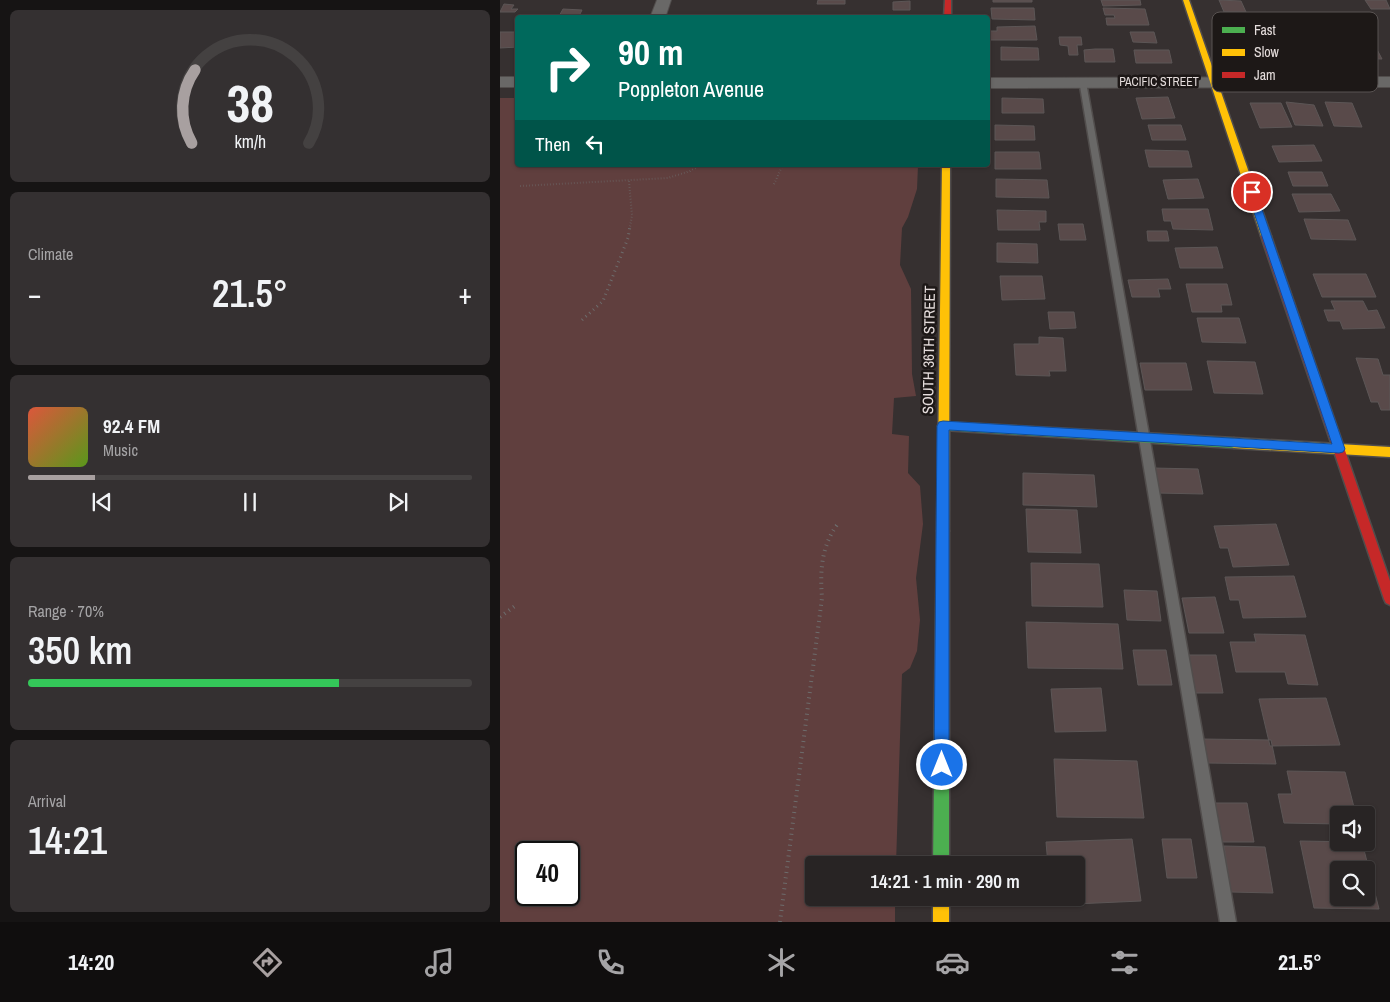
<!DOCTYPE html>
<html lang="en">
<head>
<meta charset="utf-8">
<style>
	:root { --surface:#282424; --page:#343031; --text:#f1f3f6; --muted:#a5a4a6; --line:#444141; --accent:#a8a0a0 }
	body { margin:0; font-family:"Archivo Narrow",sans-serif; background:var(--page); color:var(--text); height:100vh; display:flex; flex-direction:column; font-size:19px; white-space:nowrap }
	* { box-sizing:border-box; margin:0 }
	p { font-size:16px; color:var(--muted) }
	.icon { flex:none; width:28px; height:28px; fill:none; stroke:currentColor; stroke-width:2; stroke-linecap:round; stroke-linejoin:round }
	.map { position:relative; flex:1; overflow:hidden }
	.details { display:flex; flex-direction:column; gap:10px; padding:10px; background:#161414; width:500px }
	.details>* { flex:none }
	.top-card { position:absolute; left:15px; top:15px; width:475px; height:152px; border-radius:5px; box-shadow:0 1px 4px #0004,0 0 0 1px var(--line); background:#00695c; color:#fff; overflow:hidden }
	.controls { position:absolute; left:830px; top:806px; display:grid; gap:10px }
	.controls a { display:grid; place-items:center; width:45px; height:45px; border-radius:5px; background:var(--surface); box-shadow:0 1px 4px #0004,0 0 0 1px var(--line); font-size:25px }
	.speed { position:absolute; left:15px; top:841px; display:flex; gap:10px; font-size:25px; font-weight:700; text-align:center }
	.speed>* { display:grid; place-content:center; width:65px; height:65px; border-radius:50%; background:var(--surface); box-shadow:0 1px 4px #0004,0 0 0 1px var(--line); line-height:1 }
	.speed .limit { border:2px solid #111; border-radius:8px; background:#fff; color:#111 }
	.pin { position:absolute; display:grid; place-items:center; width:42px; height:42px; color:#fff; margin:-21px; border:2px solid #fff; border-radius:50%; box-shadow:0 1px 5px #0007 }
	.me { position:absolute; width:55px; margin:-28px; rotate:0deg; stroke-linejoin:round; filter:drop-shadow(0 0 4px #0008) }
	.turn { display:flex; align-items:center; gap:18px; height:105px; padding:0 20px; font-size:22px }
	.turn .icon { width:65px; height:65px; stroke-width:2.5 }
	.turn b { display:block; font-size:35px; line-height:42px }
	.then { display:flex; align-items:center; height:48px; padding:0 20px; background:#0003; gap:10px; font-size:19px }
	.big { font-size:38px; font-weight:600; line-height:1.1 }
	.details .card { flex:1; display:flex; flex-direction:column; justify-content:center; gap:8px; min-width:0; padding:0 18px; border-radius:8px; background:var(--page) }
	.details .dial { align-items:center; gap:0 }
	.dial svg { height:130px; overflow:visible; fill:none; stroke:var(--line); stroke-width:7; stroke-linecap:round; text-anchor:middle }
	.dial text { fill:var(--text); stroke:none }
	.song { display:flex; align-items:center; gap:15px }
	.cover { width:60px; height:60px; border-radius:8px; background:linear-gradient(135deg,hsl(10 70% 55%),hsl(90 70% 35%)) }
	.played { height:5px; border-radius:2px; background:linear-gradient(90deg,var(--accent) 15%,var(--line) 15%) }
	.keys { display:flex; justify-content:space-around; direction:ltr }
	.heat { display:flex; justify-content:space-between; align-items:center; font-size:28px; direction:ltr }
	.charge { height:8px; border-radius:4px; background:linear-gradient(90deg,#34c759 70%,var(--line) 0) }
	.trip { position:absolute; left:305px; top:856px; width:280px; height:50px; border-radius:5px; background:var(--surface); box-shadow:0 1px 4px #0004,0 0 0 1px var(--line); font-weight:600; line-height:50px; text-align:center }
	.tab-bar { display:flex; height:80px; justify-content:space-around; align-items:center; background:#100e0e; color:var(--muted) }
	.tab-bar .icon { width:35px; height:35px }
	.tab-bar .active { color:var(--accent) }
	.tab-bar b { font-size:22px; color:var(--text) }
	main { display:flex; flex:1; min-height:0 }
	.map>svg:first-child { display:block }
	.green { fill:#603f3e; fill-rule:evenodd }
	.building { fill:#594a4a; stroke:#5c5656; fill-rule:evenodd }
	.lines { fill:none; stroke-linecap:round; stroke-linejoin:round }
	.lane-casing { stroke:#514d4c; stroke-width:3 }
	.street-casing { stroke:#514d4c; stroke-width:2 }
	.fast-casing { stroke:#514d4c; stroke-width:3 }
	.slow-casing { stroke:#514d4c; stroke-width:3 }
	.jam-casing { stroke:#514d4c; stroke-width:3 }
	.path-far2 { stroke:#6d6c6c; stroke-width:2; stroke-dasharray:0.5 2.5; stroke-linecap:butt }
	.path-far1 { stroke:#6d6c6c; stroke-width:3; stroke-dasharray:1 4; stroke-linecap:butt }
	.path { stroke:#6d6c6c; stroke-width:4; stroke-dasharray:1 4.5; stroke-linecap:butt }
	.lane { fill:#696867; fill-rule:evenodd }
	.street { fill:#696867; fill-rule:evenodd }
	.fast { fill:#4caf50; fill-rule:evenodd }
	.slow { fill:#ffc107; fill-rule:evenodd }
	.jam { fill:#c62828; fill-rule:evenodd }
	.route { fill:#1a73e8; stroke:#114b97 }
	.labels { text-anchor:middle; stroke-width:5; stroke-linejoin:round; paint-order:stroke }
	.far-street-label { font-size:12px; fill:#e5dddc; stroke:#1d1817 }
	.street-label { font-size:15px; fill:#e5dddc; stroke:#1d1817 }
	.key { fill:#1d1817; stroke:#595352; stroke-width:1 }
	.key-label { font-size:14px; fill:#e5dddc }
</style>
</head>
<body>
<main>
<section class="details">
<div class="card dial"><svg viewBox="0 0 100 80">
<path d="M14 69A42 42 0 1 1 86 69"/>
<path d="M14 69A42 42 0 0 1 16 24" stroke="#a8a0a0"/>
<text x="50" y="56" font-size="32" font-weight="700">38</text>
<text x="50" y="72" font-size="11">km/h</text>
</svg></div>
<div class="card"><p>Climate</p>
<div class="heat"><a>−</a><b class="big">21.5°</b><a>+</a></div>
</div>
<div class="card">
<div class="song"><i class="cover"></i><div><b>92.4 FM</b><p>Music</p></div></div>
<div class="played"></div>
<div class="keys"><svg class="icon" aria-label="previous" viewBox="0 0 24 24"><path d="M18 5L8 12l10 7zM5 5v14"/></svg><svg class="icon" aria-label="pause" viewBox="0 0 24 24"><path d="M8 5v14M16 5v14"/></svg><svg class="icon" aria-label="next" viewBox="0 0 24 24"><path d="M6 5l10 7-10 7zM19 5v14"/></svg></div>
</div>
<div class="card"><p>Range · 70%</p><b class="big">350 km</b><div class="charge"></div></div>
<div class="card"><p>Arrival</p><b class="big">14:21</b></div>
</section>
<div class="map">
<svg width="890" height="922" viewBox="0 0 890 922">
	<rect width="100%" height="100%" fill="#363030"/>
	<path class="green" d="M0,98H17L18,165H418L417,189L408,217L402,228L400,265L411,289L412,374L416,396L394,398L392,434L409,436L408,473L420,486L423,524L416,578L420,620L417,651L410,668L402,674L396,865H314V898H395V922H0ZM26,852H69V895H26Z"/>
	<path class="building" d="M318,0H345V4H317Z
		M493,0H532V2H493Z
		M601,0H640L641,5L603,6Z
		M719,0L741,1L746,12H724Z
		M865,0H886L890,9H871Z
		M410,1V10H393V2Z
		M4,4L14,5L11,9H18L15,12H0Z
		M491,8H534L535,20L492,19Z
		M603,8L645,9L649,25H607L606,18H615L614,15H605Z
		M63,9L82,10L78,18H58Z
		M535,26L537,40H488V31H497V27Z
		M0,32H18V47L0,48Z
		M630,32H654L657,43L633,42Z
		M559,37H581L582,45H577L578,55H569L568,46L560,45Z
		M835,39L872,40L882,59L844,58Z
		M501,47L538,48L539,60H501Z
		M595,49H613L615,62H585L584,50Z
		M634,50H669L672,63H636Z
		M668,97L675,118L642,119L636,98Z
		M502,98L543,99L544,113H502Z
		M786,102L814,105L823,126L795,125Z
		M825,102L852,103L862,127L834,126Z
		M750,103H781L792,127L760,128Z
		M495,125L534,126L535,140H495Z
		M648,125H681L686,140H652Z
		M814,145L822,161L779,162L772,146Z
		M645,150L688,151L692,167H649Z
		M495,152H539L541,169H495Z
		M788,172H822L828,186H793Z
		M496,179L547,180L549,198L496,197Z
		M698,179L704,198L668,199L663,180Z
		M792,194H831L840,211L799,212Z
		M662,209H708L713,230L673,229L671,221H664Z
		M497,210L546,211V222H539L540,230H498Z
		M804,219L848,220L856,240L811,239Z
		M558,224H583L586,240H560Z
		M647,231H667L669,241H648Z
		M497,243L537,244L538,263L497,262Z
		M717,247L723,268H680L675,248Z
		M813,274H866L876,297H822Z
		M500,276H542L545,299L502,300Z
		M668,279L671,289H658L660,297H632L628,280Z
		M686,284H727L732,305H721L722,312H692Z
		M831,301H863L868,311L877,310L885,328L843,329L840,321H828L824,310H835Z
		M548,312H574L576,328L550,329Z
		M697,318H739L746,343L702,342Z
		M539,337L563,338L566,371H549L550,376L516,375L514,344H539Z
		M856,358L878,359L883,375H890V410H881L878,402H871Z
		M707,361L755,362L763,394L714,393Z
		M640,363H686L692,390H645Z
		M653,468L698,469L703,494L657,493Z
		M523,473L594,475L597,507L523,505Z
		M526,509L577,510L581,553L528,552Z
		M776,524L789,565L733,567L728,548H720L714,526Z
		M531,563L599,564L603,607L532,606Z
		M794,576L806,617L743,618L739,600H730L725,577Z
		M624,590L657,591L661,621L627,620Z
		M715,597L724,633H689L682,598Z
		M526,622L618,624L623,669L528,668Z
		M754,634L805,635L818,685L788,684L785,672H736L730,642H756Z
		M633,650H666L672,685H638Z
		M685,655H716L723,693H691Z
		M601,688L606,731L555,732L551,689Z
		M826,698L840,745L770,746L759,699Z
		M702,739L771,740L776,764L707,763Z
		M554,759L637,761L644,818L557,817Z
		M787,771L845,772L856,815H839V824L784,823L778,794H792Z
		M709,803H747L754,842H715Z
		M632,839L641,901L552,905L551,898H576V865H548L546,842Z
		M662,839H691L697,878H667Z
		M800,841L862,842L879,909L814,908ZM839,870H866V898H839Z
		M724,846L765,847L773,893L731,892Z"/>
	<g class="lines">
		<defs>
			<path id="lane" d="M579,80L586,82L736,922H720Z"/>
			<path id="street" d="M157,0H171L165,18H150Z
				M0,77H18V87H0Z
				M890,77V87L488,88V78Z"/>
			<path id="fast" d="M443,422L734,438L738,440L740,443L738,446L734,448L443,430L439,429L438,426L439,423Z
				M443,526L447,527L449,531V865H433L437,531L439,527Z"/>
			<path id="slow" d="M683,0H689L771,236L769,238L766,239L761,236Z
				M442,165H450L449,531L447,535L443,536L439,535L437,531Z
				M734,438L890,447V457L734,448L730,446L728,443L730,440Z
				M433,898H449V922H433Z"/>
			<path id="jam" d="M445,0H451V18H444Z
				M766,233L771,236L890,581V605L886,603L884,599L761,236Z"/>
		</defs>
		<use href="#lane" class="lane-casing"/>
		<use href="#street" class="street-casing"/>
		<use href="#fast" class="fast-casing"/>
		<use href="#slow" class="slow-casing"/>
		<use href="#jam" class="jam-casing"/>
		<path class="path-far2" d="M129,181L132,215L130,227
			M274,184L283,165
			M20,186L168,178L190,171L201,165"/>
		<path class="path-far1" d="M82,320L103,301L128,238L130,226
			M336,526L339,522"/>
		<path class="path" d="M0,617L15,606
			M280,922L322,598C320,572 321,547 337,525"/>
		<use href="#lane" class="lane"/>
		<use href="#street" class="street"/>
		<use href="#fast" class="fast"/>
		<use href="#slow" class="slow"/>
		<use href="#jam" class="jam"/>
	</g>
	<path class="route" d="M752,189L756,192L845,449L843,452L839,453L449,430V765L447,770L442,772L436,770L434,765L437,426L439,422L443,421L832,444L747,192Z"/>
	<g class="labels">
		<g class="far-street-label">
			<text x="659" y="86">PACIFIC STREET</text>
		</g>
		<g class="street-label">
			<text transform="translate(429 350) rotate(-89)" y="5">SOUTH 36TH STREET</text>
		</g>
	</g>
	<rect x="712" y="12" width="166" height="80" rx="8" class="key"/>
	<rect x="722" y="27" width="23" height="6" fill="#4caf50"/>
	<rect x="722" y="49" width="23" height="7" fill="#ffc107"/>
	<rect x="722" y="72" width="23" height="6" fill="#c62828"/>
	<g class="key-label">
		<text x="754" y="35">Fast</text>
		<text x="754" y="57">Slow</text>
		<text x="754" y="80">Jam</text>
	</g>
</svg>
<div class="controls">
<a><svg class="icon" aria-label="sound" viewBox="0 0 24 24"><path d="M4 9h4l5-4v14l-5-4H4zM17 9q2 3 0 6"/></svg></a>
<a><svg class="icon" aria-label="search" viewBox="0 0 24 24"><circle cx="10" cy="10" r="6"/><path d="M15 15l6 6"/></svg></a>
</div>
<div class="speed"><div class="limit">40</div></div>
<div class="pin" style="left:752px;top:192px;background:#d93025"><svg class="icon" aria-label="arrive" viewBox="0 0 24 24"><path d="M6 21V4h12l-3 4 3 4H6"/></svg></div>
<svg class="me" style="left:442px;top:765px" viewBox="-20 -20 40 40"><circle r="17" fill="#1a73e8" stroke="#fff" stroke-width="3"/><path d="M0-11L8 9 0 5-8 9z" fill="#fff"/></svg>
<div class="trip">14:21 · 1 min · 290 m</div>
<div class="top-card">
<div class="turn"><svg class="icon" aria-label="right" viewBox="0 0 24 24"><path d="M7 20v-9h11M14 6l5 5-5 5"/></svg><div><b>90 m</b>Poppleton Avenue</div></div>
<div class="then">Then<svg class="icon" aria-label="left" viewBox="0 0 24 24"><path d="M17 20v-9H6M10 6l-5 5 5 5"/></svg></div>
</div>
</div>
</main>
<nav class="tab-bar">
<b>14:20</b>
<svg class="icon active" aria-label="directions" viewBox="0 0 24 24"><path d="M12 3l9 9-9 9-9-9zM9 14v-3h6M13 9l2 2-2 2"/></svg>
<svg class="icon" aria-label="music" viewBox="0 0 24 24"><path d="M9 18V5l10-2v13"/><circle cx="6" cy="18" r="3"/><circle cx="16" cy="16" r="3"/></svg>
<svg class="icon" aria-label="phone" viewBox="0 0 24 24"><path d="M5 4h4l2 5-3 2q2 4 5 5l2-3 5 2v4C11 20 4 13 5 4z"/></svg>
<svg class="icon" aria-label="climate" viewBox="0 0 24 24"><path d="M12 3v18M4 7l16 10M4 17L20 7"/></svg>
<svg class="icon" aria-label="car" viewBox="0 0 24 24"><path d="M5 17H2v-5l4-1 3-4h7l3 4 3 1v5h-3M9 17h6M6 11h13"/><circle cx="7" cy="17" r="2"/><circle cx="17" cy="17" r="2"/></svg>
<svg class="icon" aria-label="filters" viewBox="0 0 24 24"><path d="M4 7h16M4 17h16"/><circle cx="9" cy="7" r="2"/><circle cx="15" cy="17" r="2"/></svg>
<b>21.5°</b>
</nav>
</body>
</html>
